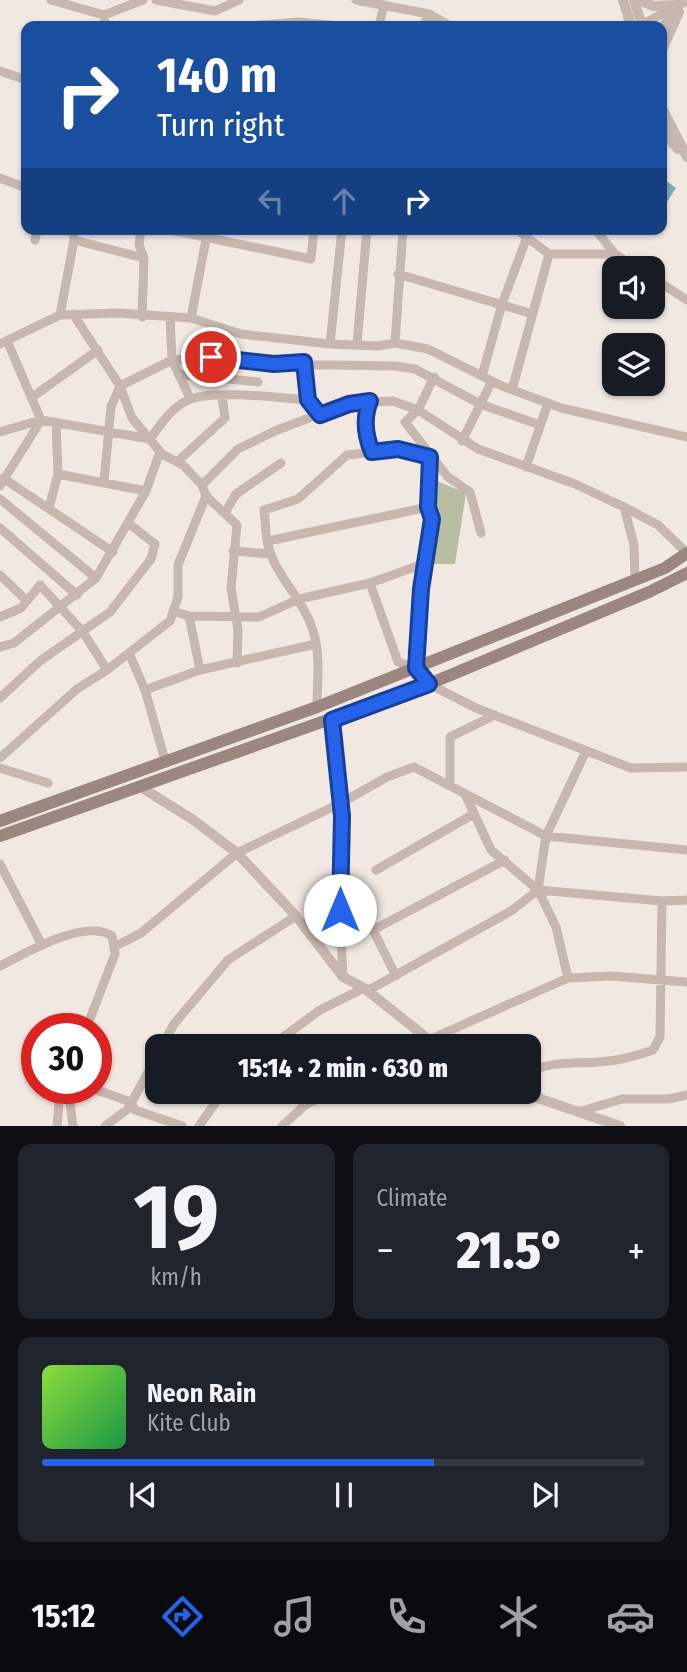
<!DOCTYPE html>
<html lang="en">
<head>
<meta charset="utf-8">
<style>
	:root { --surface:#171b24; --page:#20242c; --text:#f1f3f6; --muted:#9ea1a6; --line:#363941; --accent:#2563eb }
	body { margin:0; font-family:"Fira Sans Condensed",sans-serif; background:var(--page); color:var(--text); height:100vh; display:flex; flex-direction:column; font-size:26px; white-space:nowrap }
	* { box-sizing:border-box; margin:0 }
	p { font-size:23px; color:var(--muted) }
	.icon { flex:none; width:38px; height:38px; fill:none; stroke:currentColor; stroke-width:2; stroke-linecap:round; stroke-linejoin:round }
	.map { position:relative; height:1126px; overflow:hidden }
	.details { display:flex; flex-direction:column; gap:18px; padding:18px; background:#0d0f14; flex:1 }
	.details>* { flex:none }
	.hud { position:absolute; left:21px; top:21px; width:646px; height:214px; border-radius:14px; box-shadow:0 2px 5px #0004; background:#1a4fa0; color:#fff; overflow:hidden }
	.controls { position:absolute; left:602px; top:256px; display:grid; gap:14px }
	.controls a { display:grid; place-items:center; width:63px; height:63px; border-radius:14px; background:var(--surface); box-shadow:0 2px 5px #0004; font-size:35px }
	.speed { position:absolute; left:21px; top:1013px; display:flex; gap:14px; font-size:35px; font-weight:700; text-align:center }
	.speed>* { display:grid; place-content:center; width:91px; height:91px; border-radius:50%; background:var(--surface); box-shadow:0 2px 5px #0004; line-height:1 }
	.speed .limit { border:10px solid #d22; background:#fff; color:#111 }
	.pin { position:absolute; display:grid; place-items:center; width:60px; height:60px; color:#fff; margin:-30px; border:4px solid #fff; border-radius:50%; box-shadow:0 2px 7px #0007 }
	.me { position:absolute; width:77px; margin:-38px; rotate:0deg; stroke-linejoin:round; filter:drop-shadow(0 0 5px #0008) }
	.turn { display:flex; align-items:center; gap:24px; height:147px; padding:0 21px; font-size:32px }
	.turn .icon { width:91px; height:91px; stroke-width:2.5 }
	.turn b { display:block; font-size:49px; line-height:60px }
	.lanes { display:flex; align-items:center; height:66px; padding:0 21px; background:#0003; justify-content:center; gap:35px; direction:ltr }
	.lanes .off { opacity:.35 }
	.big { font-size:52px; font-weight:800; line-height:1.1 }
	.details .card { flex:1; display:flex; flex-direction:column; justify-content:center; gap:10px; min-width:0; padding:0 24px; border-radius:14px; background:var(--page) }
	.details .dial { align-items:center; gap:0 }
	.dial b { font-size:91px; line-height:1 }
	.song { display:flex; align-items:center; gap:21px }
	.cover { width:84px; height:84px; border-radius:10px; background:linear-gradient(135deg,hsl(90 70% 55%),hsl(140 70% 35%)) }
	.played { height:7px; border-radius:4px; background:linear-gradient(90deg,var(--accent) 65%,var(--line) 65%) }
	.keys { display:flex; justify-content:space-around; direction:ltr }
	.heat { display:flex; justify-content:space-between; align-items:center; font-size:38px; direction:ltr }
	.details .tiles { flex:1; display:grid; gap:18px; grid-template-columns:1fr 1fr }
	.card:last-child { grid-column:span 2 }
	.trip { position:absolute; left:145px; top:1034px; width:396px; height:70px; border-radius:14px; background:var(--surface); box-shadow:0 2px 5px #0004; font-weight:800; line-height:70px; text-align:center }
	.tabs { display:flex; height:112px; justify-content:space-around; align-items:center; background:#090b0e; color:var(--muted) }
	.tabs .icon { width:49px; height:49px }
	.tabs .on { color:var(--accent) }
	.tabs b { font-size:32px; color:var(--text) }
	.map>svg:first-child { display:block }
	.green { fill:#b7bea2 }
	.water { fill:#83aaa9 }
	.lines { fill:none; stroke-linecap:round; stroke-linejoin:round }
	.minor { stroke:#c7b7ae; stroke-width:9 }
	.tertiary { stroke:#c7b7ae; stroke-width:10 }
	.secondary { stroke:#9b877f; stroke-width:12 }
	.route-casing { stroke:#184099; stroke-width:18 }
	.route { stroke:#2563eb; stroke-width:12 }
</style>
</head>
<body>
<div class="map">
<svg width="687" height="1126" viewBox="0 0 687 1126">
	<rect width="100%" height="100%" fill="#f0e8e1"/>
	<path class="green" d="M437,481L466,493L455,564H430Z"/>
	<path class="water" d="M662,178L676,188L663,208L662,207Z"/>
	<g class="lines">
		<path class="minor" d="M51,0L104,15L143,0
			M156,0L215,11L239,0
			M356,0L429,14L450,26
			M104,15L105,26
			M249,26L299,22L338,26
			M379,26L384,5
			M423,26L429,14
			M639,26L687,1
			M662,26L676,14
			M0,71L26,80
			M0,178L26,188
			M141,229L139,245L144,258L142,317
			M166,229L311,259L314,229
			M516,229L549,254H615
			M595,229L615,254L636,268
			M35,240L37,229
			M74,240L144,258
			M398,274L533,314
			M653,278L687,300
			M73,314L120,386L132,418L162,454L183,465L202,485L206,496L237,525L231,588L238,630L237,663
			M60,315L74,240L73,229
			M170,317L172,360L190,398
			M191,318L208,229
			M395,343L403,229
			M0,344L60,315L118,313L191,318L241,334L330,344L378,346L395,343L428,349L502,386L561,408L687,437
			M330,344L342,229
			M357,344L367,229
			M304,362L308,400L320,415
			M178,374L258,382
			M482,376L502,304L527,237
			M434,377L418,410L405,422L448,477L470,492L481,533
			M512,390L549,254
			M31,398L98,350
			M370,401C364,418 365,435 372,452
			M0,432L41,420L150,439C161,424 171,408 188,400C210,389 282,398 308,400
			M462,441L492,381
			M178,461L225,418L222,396
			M526,467L548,403
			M58,474L146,491
			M3,478L113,552
			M104,481L111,407L120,386L172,360L211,357L274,364L395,366L415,369L480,404L540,425
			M202,485L238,449L277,430L349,403L393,401L418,410L478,449L575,484L624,507L634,545L635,580
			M0,486L41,420L8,343
			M0,499L96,578
			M624,507L658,525L687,553
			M49,508L58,474L56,422
			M225,513L236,494L281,463
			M0,528L77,595
			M268,541L428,507
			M233,551L271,554
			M0,575L27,601
			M370,583L398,662L416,668L429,684L476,708L579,748L631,768L687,767
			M173,611L189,616L259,617L299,599L370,583L426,563
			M189,616L200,670
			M0,617L21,608L40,585L83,632L107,670
			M0,647L14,643L96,578L146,491L158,457L162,454
			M129,653L145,690L165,760
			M145,690L200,670L316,644
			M0,698L40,661L110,612L151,559L155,544L128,523
			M317,707C317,682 321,655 313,631C304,600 278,579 269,549C265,537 266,523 264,510L298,499L347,455L398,449L430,458L428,507L432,519L421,589L416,668
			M332,720L342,816L339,892L343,977
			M0,758L77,689L107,670L170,621L178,597V565L206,496
			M0,768L48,783
			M450,784V737L495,715
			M465,794L491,850L538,890L556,927L568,978
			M0,864L42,945
			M376,870L472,815
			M538,890L546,836L586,751
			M116,946L141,933L237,853L341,803L387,777L414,767L546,836L687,850
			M0,966C27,952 85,918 112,936L115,954L86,1029
			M396,976L373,930L505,860
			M367,991L511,911L538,890L662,901L687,900
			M162,1046L174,1024L228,960L296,916
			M271,1046L320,1010L364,988
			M415,1046L568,978L611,976L687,982
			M528,1074C546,1060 577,1064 599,1062C617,1061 636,1056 653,1050L660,1037L662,901
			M68,1088L73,1126
			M91,1088L131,1102L135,1110L182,1126
			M578,1112L622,1099H669L687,1095
			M57,1126L59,1103L64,1088
			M105,1126L128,1109L158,1054
			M199,1126L223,1092
			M282,1126L305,1105L330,1092"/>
		<path class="tertiary" d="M623,0L631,26
			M634,0L642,26
			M639,0L653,6L679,5
			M662,50L679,12
			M662,108L687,157
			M662,130L678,149
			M139,786L192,819L237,853L296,916L343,977L364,988L437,1046
			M520,1092L620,1126"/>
		<path class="secondary" d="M0,821L317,707L665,568L687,553
			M0,836L429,684L649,592L687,573"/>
	</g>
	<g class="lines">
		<defs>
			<path id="route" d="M211,357L274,364L304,362L308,400L320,415L349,404L370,401C363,418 365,435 372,452L398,449L430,457L428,507L432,519L421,589L416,668L429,684L332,720L342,816L340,910"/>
		</defs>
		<use href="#route" class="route-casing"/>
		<use href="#route" class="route"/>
	</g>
</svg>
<div class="controls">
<a><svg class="icon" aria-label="sound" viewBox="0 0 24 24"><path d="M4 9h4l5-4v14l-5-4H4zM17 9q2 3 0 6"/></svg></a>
<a><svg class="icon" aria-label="layers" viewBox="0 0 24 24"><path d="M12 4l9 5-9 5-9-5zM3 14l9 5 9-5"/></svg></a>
</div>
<div class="speed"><div class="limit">30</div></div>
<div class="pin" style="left:211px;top:357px;background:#d93025"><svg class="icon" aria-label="arrive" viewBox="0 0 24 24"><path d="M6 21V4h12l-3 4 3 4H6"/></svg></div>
<svg class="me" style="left:340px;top:910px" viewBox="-20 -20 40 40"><circle r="19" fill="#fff"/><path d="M0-13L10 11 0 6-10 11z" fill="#2563eb"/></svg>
<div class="trip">15:14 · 2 min · 630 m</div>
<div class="hud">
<div class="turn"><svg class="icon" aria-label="right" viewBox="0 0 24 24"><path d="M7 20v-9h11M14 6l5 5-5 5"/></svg><div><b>140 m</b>Turn right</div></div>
<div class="lanes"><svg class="icon off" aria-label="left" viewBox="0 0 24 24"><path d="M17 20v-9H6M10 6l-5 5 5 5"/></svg><svg class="icon off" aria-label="ahead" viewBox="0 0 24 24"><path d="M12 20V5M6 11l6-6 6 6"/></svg><svg class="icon" aria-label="right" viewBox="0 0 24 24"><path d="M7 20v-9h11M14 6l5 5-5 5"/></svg></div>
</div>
</div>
<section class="details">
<div class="tiles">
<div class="card dial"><b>19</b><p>km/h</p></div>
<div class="card"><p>Climate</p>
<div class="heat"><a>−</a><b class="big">21.5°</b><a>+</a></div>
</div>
<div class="card">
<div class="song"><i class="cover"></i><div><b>Neon Rain</b><p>Kite Club</p></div></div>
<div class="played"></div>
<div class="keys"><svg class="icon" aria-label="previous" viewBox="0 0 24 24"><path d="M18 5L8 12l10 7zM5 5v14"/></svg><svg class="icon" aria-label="pause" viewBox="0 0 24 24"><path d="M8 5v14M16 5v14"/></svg><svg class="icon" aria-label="next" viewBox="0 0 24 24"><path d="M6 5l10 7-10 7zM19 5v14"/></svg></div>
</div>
</div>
</section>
<nav class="tabs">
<b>15:12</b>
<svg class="icon on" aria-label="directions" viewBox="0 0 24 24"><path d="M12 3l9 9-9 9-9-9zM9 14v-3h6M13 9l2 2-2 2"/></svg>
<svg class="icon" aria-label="music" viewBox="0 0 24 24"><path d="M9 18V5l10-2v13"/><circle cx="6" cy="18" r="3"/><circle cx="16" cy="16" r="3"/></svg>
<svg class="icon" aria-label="phone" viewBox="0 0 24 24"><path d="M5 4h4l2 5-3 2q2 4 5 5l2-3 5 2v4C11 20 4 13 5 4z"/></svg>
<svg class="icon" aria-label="climate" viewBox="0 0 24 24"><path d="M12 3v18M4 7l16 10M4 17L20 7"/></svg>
<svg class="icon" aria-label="car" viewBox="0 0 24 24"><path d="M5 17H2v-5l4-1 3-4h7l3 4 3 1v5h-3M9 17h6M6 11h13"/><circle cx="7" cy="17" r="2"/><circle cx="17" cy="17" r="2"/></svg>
</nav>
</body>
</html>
